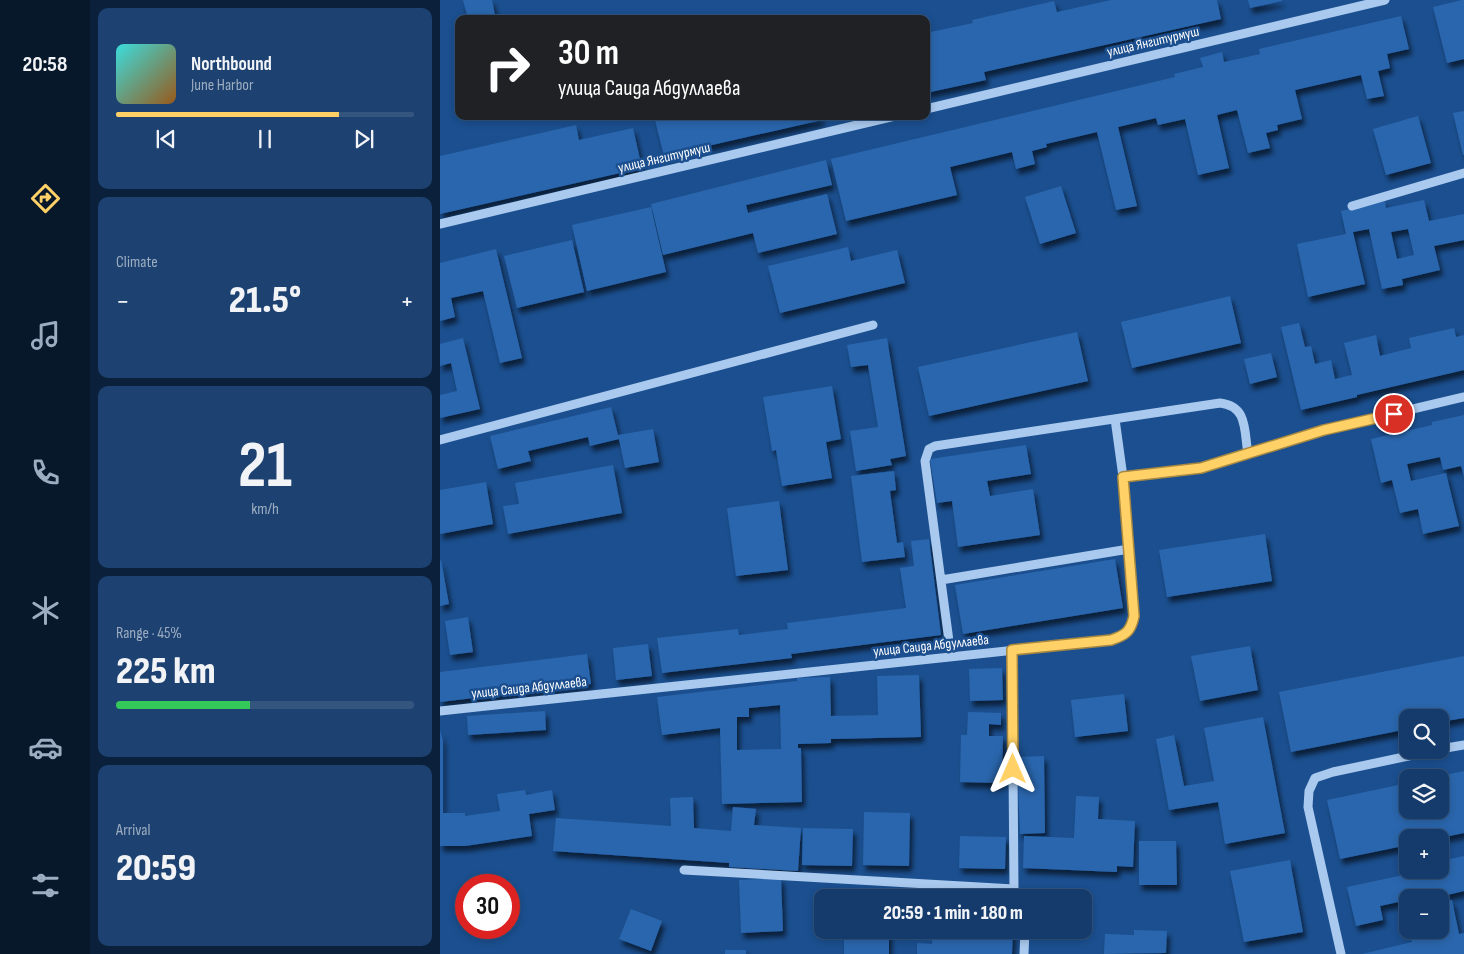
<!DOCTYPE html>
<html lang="en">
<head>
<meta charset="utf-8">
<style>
	:root { --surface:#143b6b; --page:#1d4271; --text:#f1f3f6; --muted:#9dadc1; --line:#33557e; --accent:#ffd166 }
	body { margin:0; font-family:"Sofia Sans Condensed",sans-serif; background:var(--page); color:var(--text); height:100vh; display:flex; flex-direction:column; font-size:19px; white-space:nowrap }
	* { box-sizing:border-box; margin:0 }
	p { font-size:16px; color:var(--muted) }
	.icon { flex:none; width:28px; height:28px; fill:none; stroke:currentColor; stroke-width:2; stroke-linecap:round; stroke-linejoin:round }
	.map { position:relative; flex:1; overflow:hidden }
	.drawer { display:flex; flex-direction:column; gap:8px; padding:8px; background:#0b203b; width:350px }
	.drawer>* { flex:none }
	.guide { position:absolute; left:15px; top:15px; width:475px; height:105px; border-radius:10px; box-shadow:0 2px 8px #0003,0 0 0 1px var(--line); background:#202124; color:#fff; overflow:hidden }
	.tools { position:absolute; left:959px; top:709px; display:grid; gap:10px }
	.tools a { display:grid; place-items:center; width:50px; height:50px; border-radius:10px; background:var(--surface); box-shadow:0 2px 8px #0003,0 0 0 1px var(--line); font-size:25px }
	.speed { position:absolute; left:15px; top:874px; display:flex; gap:10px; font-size:25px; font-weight:700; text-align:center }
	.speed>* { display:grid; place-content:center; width:65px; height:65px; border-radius:50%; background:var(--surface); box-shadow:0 2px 8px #0003,0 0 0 1px var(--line); line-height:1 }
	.speed .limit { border:8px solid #d22; background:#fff; color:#111 }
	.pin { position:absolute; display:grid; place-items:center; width:42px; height:42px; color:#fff; margin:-21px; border:2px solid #fff; border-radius:50%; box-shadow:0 1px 5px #0007 }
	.me { position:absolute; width:55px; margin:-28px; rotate:0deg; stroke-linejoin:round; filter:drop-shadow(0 0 4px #0008) }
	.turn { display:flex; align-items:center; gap:18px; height:105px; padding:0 20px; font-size:22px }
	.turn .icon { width:65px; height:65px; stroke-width:2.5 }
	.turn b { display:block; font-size:35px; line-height:42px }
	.big { font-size:38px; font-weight:800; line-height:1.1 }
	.drawer .tile { flex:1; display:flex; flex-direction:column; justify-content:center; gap:8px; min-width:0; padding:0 18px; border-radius:10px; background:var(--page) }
	.drawer .dial { align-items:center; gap:0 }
	.dial b { font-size:65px; line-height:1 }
	.song { display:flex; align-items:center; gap:15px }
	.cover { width:60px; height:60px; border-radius:8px; background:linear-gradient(135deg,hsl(180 70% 55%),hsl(30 70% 35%)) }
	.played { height:5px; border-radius:2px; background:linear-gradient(90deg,var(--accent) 75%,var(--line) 75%) }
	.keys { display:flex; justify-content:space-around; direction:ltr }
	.heat { display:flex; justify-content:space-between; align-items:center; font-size:28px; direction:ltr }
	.charge { height:8px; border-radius:4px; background:linear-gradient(90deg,#34c759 45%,var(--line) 0) }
	.trip { position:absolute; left:374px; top:889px; width:278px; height:50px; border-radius:10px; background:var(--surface); box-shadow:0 2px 8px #0003,0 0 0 1px var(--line); font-weight:800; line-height:50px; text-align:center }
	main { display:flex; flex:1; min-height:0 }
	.dock { display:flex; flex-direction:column; width:90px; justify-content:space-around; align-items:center; background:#08182b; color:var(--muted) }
	.dock .icon { width:35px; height:35px }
	.dock .active { color:var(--accent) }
	.dock b { font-size:22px; color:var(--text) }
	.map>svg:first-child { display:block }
	.building { fill:#2a66ad; fill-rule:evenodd; filter:url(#shadow) }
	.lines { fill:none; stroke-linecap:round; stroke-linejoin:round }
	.minor { stroke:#a9c9ee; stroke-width:9 }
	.route-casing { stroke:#a68842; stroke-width:12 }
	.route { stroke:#ffd166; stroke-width:9 }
	.labels { text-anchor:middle; stroke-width:5; stroke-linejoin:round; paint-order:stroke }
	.street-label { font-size:14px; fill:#fff; stroke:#1b4f8f }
</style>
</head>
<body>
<main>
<nav class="dock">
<b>20:58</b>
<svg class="icon active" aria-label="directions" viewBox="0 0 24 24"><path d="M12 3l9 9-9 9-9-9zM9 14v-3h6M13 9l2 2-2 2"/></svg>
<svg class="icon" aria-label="music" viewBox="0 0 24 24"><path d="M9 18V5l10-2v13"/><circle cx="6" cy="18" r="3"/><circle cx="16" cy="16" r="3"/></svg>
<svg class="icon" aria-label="phone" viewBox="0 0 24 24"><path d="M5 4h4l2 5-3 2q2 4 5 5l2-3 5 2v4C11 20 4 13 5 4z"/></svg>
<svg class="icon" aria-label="climate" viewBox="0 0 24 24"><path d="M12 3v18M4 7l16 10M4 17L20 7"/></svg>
<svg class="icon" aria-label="car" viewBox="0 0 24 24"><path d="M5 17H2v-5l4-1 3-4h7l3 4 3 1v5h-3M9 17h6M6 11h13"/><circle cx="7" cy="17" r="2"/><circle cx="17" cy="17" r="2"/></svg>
<svg class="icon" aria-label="filters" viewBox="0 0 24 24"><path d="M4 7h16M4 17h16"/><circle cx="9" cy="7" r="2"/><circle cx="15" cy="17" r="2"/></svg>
</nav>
<section class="drawer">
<div class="tile">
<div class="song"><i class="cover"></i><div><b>Northbound</b><p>June Harbor</p></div></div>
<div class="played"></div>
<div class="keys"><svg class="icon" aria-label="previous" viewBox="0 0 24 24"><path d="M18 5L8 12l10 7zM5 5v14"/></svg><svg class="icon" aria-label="pause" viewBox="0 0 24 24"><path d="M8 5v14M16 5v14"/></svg><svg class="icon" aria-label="next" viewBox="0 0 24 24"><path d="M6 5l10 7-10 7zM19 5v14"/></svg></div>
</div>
<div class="tile"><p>Climate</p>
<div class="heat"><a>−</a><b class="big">21.5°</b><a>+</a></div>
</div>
<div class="tile dial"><b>21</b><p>km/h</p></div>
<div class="tile"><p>Range · 45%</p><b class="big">225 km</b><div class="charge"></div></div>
<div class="tile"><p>Arrival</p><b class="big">20:59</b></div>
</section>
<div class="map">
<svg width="1024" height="954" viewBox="0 0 1024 954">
	<defs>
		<filter id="shadow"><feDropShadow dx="3" dy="5.5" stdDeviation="2.5" flood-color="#0009"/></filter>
	</defs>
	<rect width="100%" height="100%" fill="#1b4f8f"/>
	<path class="building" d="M23,0H52L55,15L28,19Z
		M671,0H777L781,19L544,72L546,80L486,93V33L533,23L532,20L614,1L617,12Z
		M808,0H842V1L810,8Z
		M1022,0H1024V59L1007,63L993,7Z
		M961,16L969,49L947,54L950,68L938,71L944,96L927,99L921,75L855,90L862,119L837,125L838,130L826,133L830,148L808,153L797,110L777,115L789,168L758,175L745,119L718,125L716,118L678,127L697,206L676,210L657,132L606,144L607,147L592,151L595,164L576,169L572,152L510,167L517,195L406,221L391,159L735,77L734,74L763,67L760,58L782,52L784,62L820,54L819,49Z
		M1024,111V155H1023L1013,113Z
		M214,116H381L382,120L224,156Z
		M978,116L991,163L946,175L933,129Z
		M136,125L139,140L193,128L202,168L0,214V156Z
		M386,160L392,185L306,205L308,213L387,194L397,234L318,253L313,233L223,255L211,204Z
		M621,186L636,233L600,244L585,197Z
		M984,200L989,221L1024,214V240L994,246L1000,270L962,279L963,285L942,289L929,229L913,232L925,284L868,297L857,244L906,234L901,211L945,201L946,208ZM968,229L974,255L957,259L951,232Z
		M211,207L226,272L147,291L132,225Z
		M132,240L144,292L77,308L64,256Z
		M408,247L411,261L457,250L465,283L340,313L328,266Z
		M56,249L82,358L60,363L43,291L11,298L15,317L0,321V263Z
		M790,296L801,343L692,368L681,322Z
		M859,323L865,347L871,346L875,364L891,360L895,379L912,375L904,343L936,335L940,356L971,348L969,338L1014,328L1016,337L1024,335V370L917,395V397L861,410L841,327Z
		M637,332L648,381L489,416L478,367Z
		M23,338L40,409L0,418V395L17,391L11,363L0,366V344Z
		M447,338L466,456L450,459L452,465L416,471L410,431L438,427L428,365L411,367L407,345Z
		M831,353L837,377L810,384L804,359Z
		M392,386L401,439L386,442L392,478L342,486L336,450L332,451L323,397Z
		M171,407L178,435L213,429L219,462L185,468L179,439L150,446L148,437L88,451L91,461L58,469L50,436Z
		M1024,415V477L1021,466L1003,470L1000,457L967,464L971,481L1006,473L1019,526L983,534L978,509L960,513L952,480L941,483L931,439L992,425V422Z
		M586,445L591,474L547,481L550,496L593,489L600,535L518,547L512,501L497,503L490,459Z
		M173,465L182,513L68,534L63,506L79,504L75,483Z
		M454,471L456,490L450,491L457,543L463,542L465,557L422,562L411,476Z
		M46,482L53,524L0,534V490Z
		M339,501L348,570L296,576L287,508Z
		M825,534L832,581L727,597L719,550Z
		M489,539L501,635L351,654L352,658L222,673L217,638L298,629L299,635L348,629L347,623L466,608L460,568L474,566L471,541Z
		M675,559L683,608L523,634L515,585Z
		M1,560L9,604L0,606V561Z
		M28,617L33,652L10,655L5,621Z
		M208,644L212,676L176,680L173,648Z
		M810,646L818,690L760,701L751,656Z
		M147,654L151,684L0,702V672Z
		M1024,656V718L1000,722V718H968V729L851,752L839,692Z
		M562,668L563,700L530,701L529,669Z
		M479,675L481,737L391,739V743L358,744V748H361L362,802L282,804L280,728L222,735L217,697L357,681V678L390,677L391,716L438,715L437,676ZM340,705L341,749L297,750V717H309V708Z
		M684,694L688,731L635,737L631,700Z
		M105,711L106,730L28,735L27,716Z
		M528,712L561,713V725L549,724V736H563L562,783L520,782L521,735H527Z
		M823,717L845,833L785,844L778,802L729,810L716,739L734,735L744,786L774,781L764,728Z
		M0,730L3,741V813H25V816L60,811L57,794L85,790L86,795L112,790L115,810L89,814L92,836L25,846H0Z
		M604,756L605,833L580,834L577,757Z
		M1024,771V833L1000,838H968V845L900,859L887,800L968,783V810H1000V776Z
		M636,796L659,797L658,819L695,821L693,867L677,866V872L583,868L584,836L634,838Z
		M253,797L254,828L291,831L293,807L316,809L314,825L361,828L358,871L289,867V863L113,851L116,818L231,826L230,798Z
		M424,812L470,813L469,866L423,865Z
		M363,828L413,829L412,866L362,865Z
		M520,836L566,837L565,869L519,868Z
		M699,841H736L737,885H699Z
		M1024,856V891L995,898H968V917L963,901L940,906L943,920L916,926L907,887L973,873L972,870H1000V861Z
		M850,860L863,932L804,942L790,871Z
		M341,878L343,931L301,933L299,880Z
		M1012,900L1019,934L1024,933V954H922L972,942L970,930H1000V903Z
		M191,909L222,921L211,951L179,939Z
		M404,930H449V954H404Z
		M492,930H573L572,954H477V943L492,944Z
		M694,930L727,931L726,953L664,954L665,934L694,935Z
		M285,950H306V954H285Z"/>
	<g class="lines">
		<path class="minor" d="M486,109L945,0
			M912,206L1024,173
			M0,224L455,116
			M675,419L683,477
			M0,440L433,325
			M501,580L689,549
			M572,650L574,889L578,898
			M511,656L485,461L489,449L495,446L780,403C808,406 804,431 808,454
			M0,711L671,640C685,635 691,631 694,616L683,477L761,468L884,430L1024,397
			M1000,749L1024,745
			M244,870L574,889
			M584,954L585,930
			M901,954L868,807L869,791L875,778L893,772L997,750"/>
	</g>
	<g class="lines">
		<defs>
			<path id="route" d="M573,769L572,650L671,640C686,635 691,631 694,616L683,477L761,468L884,430L954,414"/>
		</defs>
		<use href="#route" class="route-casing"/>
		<use href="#route" class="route"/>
	</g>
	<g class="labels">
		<g class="street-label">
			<text transform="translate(713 41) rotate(-13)" y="5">улица Янгитурмуш</text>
			<text transform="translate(224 157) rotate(-13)" y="5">улица Янгитурмуш</text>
			<text transform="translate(491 645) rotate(-6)" y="5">улица Саида Абдуллаева</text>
			<text transform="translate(89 687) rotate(-6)" y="5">улица Саида Абдуллаева</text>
		</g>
	</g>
</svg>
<div class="tools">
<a><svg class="icon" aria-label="search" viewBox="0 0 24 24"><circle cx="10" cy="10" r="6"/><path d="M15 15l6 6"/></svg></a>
<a><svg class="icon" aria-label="layers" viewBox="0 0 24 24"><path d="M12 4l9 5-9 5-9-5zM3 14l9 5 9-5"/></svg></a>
<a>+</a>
<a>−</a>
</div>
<div class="speed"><div class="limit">30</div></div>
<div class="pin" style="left:954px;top:414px;background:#d93025"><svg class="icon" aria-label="arrive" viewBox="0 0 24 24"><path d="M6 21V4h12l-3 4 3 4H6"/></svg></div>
<svg class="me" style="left:573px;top:769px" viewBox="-20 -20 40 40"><path d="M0-17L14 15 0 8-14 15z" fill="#ffd166" stroke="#fff" stroke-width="4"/></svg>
<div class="trip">20:59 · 1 min · 180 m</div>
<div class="guide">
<div class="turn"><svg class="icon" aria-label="right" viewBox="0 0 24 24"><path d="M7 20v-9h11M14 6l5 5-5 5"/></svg><div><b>30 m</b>улица Саида Абдуллаева</div></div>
</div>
</div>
</main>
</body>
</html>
